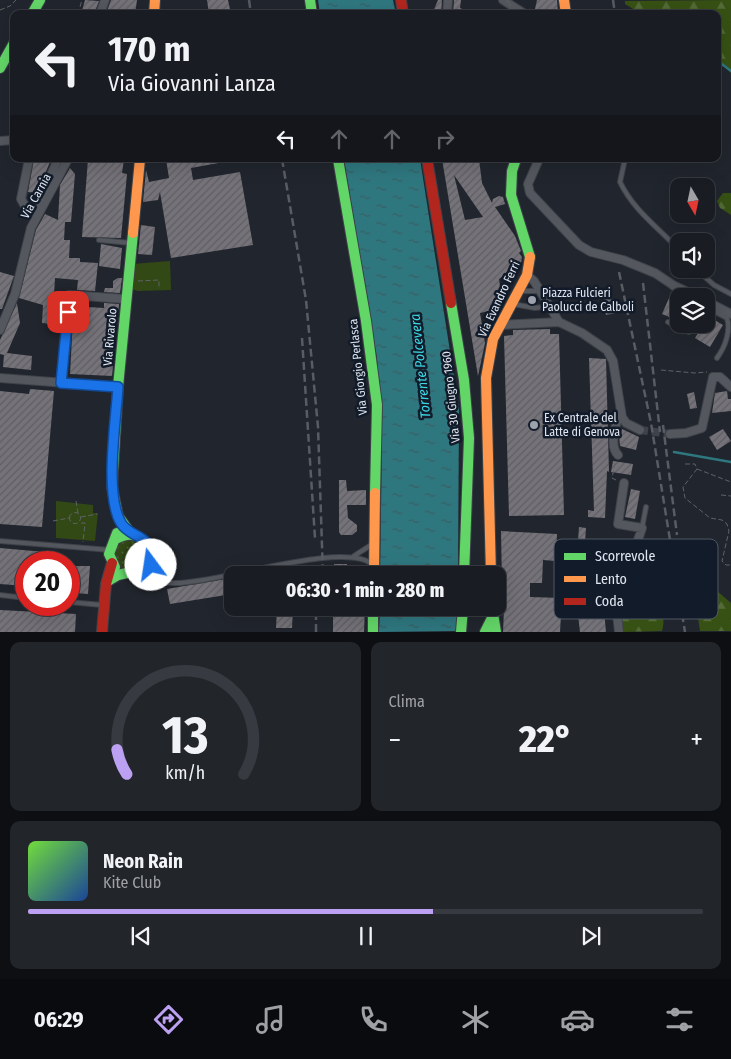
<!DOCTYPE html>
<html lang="it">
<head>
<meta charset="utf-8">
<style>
	:root { --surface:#191c22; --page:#22252a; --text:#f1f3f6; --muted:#9fa1a5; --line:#373a40; --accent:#bca0f2 }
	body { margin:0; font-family:"Fira Sans Condensed",sans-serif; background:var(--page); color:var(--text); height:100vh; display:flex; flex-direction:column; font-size:19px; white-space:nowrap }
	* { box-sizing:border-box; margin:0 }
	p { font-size:16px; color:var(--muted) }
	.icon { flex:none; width:28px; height:28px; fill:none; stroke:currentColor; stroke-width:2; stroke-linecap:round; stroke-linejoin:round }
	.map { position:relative; height:632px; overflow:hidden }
	.sheet { display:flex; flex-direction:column; gap:10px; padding:10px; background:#0e0f13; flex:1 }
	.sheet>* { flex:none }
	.top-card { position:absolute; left:10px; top:10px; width:711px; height:152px; border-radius:10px; box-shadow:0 5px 20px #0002,0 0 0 1px var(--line); background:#191c22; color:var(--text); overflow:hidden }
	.needle { width:32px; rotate:171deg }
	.fabs { position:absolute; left:670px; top:178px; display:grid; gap:10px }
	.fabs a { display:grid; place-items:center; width:45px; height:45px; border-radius:10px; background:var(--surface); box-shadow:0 5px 20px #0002,0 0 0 1px var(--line); font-size:25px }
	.speed { position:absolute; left:15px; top:551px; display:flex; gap:10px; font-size:25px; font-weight:700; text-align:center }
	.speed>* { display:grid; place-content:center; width:65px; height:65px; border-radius:50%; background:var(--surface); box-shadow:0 5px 20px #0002,0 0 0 1px var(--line); line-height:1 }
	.speed .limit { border:8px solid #d22; background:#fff; color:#111 }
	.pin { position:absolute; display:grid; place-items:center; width:42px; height:42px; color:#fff; margin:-21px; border-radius:10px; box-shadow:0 2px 8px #0006 }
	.me { position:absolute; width:55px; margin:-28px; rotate:346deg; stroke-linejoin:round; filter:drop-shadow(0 0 4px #0008) }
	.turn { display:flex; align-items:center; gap:18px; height:105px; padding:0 15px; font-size:22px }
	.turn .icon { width:65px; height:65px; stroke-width:2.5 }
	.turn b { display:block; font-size:35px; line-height:42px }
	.lanes { display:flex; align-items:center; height:48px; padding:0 15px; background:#0003; justify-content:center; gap:25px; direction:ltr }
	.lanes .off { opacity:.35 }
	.big { font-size:38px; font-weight:800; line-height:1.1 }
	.sheet .card { flex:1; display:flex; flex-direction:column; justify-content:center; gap:8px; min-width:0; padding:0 18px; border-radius:10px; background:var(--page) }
	.sheet .dial { align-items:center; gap:0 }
	.dial svg { height:130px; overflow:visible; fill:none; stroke:var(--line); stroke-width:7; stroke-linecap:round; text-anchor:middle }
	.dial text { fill:var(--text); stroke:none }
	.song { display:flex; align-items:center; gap:15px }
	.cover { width:60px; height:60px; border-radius:8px; background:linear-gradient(135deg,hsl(100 70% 55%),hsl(220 70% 35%)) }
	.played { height:5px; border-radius:2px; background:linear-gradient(90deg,var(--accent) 60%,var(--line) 60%) }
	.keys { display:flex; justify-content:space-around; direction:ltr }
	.heat { display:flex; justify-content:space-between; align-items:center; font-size:28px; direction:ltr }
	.sheet .tiles { flex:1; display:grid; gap:10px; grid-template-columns:1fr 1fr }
	.card:last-child { grid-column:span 2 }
	.trip { position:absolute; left:224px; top:566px; width:282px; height:50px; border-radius:10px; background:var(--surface); box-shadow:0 5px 20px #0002,0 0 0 1px var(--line); font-weight:800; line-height:50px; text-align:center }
	.tabs { display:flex; height:80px; justify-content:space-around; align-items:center; background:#0a0b0e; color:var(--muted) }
	.tabs .icon { width:35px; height:35px }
	.tabs .on { color:var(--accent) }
	.tabs b { font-size:22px; color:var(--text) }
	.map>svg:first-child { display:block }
	.grass { fill:url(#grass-dots) }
	.forest { fill:url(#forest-firs) }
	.park { fill:#324815 }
	.water { fill:url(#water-ripples) }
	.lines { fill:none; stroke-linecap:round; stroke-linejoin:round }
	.stream { stroke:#2f777f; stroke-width:2.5 }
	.building { fill:url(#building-hatch); fill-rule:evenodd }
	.street-tunnel { stroke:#3e424a; stroke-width:8; stroke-dasharray:8 4; stroke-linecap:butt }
	.lane-casing { stroke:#3e4249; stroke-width:6 }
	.street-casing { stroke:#3e4249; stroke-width:10 }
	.fast-casing { stroke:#3e4249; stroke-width:12 }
	.slow-casing { stroke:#3e4249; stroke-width:12 }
	.jam-casing { stroke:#3e4249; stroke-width:12 }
	.path { stroke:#5f6368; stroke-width:1; stroke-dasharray:5 2.5; stroke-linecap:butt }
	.lane { stroke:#54585e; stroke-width:4 }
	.street { stroke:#54585e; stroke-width:8 }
	.fast { stroke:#63d668; stroke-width:10 }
	.slow { stroke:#ff974d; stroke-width:10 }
	.jam { stroke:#b3261e; stroke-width:10 }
	.rail { stroke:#585c63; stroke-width:2.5; stroke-dasharray:8 4; stroke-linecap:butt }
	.route-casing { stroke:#114b97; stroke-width:12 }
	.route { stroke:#1a73e8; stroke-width:9 }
	.poi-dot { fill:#9da2ac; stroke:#121b29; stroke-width:2 }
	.labels { text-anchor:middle; stroke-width:5; stroke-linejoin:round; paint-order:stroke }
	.street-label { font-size:12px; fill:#e0e6f1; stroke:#121b29 }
	.poi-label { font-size:12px; fill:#e0e6f1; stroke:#121b29; text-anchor:start }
	.water-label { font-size:14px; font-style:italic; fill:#3bd8e6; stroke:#121b29 }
	.key { fill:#121b29; stroke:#505865; stroke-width:1 }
	.key-label { font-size:14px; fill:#e0e6f1 }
</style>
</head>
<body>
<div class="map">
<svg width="731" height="632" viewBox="0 0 731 632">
	<defs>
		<pattern id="grass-dots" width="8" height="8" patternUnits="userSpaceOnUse" patternTransform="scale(1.25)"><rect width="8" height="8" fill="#324815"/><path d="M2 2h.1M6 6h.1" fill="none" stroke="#4f6238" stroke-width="1.8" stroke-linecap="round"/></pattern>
		<pattern id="forest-firs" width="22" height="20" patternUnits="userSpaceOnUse" patternTransform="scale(1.25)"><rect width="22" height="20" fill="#375114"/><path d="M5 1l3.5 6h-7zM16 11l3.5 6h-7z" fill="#546a37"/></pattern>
		<pattern id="water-ripples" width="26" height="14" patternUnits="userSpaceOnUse" patternTransform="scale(1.25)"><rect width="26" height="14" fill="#2f777f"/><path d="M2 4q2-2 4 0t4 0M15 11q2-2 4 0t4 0" fill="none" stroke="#395e64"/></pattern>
		<pattern id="building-hatch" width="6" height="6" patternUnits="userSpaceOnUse" patternTransform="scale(1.25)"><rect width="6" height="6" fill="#757379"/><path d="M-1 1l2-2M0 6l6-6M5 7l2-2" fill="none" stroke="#5e5e63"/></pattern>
	</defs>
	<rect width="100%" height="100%" fill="#21252d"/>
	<path class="grass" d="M130,535L147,549L142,566L125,570C113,566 111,555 114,544Z"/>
	<path class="forest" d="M731,0V73L718,59V14H650L647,9L635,10L625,4V1Z
		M723,193H731V215L720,208L717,201Z
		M696,573L731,603V631H700L693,582Z
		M643,589L654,592C661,604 666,618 662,631L623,632L621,617L623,609L629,611C638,605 640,598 643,589Z"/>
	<path class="park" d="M170,261L171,290L138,291L131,289L132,264Z
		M56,501L93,505V513H98L95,541L56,538Z"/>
	<path class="water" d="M318,0H393L396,14H320Z
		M344,159H420L459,409L458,575H380L382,443L377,358Z
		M380,608H457V631L379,632Z"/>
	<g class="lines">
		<path class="stream" d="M718,61L731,71
			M674,452L731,462"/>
	</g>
	<path class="building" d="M85,0L99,1L94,14H81Z
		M111,0H137L135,14H106Z
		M207,0H228L231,14H209Z
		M438,0H442L441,14H432Z
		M454,0H461L460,8L474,14H453Z
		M537,0H557L558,13L535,9Z
		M34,159L50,162L37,193L28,192Z
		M88,159H124L122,173L127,174L121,238L82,237Z
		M166,159H224V162L191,168L193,180L240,172L253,245L171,258L160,192L158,200L143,202L146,170L149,182L169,178Z
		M442,159H479L482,183L492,203L493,199L499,196L503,197L505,204L495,207L515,236L521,251L519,253L522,257L521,263L499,279L502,302L499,309L480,313L485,343L478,376ZM454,175L483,217L465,220Z
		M70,168L75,174L71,222H65L64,240H70L69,258H80V262L98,263L95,291L77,290L78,280L55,278L54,295H63L60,328L54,331L50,330L51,324L42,323L43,305L19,298L36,230L45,214L58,220L60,185Z
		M141,225L155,227L152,255L138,254Z
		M101,244L122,248L120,269L99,266Z
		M0,272L14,276L2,309H0Z
		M118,278H122L120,293L104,292L105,288H113V281Z
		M612,298L616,313L606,315L602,300Z
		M669,298L679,302V321L662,314Z
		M74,301L89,302L88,307L104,308V303L119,304L112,376L70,374Z
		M17,303L20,323L7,353L32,356L31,370L3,367L4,355L0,354V340Z
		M706,315L723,325L710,347L695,338L704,324H706Z
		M550,329V334H559L564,515L509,516L504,336L513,335V330Z
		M589,358L606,359L609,472L607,471L605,518L588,517V510L594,511Z
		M30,389L54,391L42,527L0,524V391L29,394Z
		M727,391L728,399H731V411L712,413L715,393Z
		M694,392L697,408L690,409L687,394Z
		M622,429L639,437L636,450L620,446L619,435Z
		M723,429L731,441L717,450L709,437Z
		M613,461L633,464L631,475L611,472Z
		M339,480H346L347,491L366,490V505H347L348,518L357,525V531L352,535H341L339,532Z
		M631,489L640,491L635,519L625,517Z
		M579,527L586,528L585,542L578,541Z
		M501,531L557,534L556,561L543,560L542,583H530V597L562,598L560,632H503L505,587H502Z
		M0,548L45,552V562H26V586L0,584Z
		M334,564H347L346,575H334Z
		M76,566H90L88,594L74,593Z
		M295,567V575H270V572Z
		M232,578V594L170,604L167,589Z
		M277,608H293L292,628H276Z
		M333,608H365L364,632H333Z
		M0,610L76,614L75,632H0Z
		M604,611L606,632H580L578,615Z"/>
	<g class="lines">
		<path class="street-tunnel" d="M640,430L670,434"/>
		<defs>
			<path id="lane" d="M625,159L620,182C634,211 658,227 679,250
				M99,240L131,243
				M696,269L714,285L731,294
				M672,287L685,296
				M520,291H540
				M710,302L708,308L727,318C731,331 725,347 717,358
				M513,304L535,308L550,306
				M668,322L689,332L692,324
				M642,528L646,507
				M0,541L110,550
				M354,556L371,545
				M149,560L159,578
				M140,570C151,573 161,583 172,583C214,585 342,540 372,564
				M0,595L26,598
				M69,602L102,605"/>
			<path id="street" d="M503,0L525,14
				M100,14L105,0
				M447,14L448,0
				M0,141L14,140
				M29,159L21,199L25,206L29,208L39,202L58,159
				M539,159L528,184L530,193L579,245L591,252L623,260L655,273L673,285L696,296
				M527,275L534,281L559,322
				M706,301L731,314
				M500,325L559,322L582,333L607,350L613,361L622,417L626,423L640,430
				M0,330L15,294L31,228L68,159
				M0,378L118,387
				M61,383L69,295L126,299
				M670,434L686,433L702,428L713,377H720L731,387
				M618,455C609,446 615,423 621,413
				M619,632L616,605L642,528L618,524L624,483"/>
			<path id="fast" d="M310,0L312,14
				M32,14L40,0
				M0,68L14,43
				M338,159L366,321L377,405L375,493
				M516,159L512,171L511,195L530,257
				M451,303L464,380L469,438L464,575
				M131,534L118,516L112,487L118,387L133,233
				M115,567L109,554L117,533
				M108,581L118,575L140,570L149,558C148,538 134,529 116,539
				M373,608V632
				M492,608L496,632
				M461,632L463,608
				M485,632L493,616"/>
			<path id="slow" d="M564,0L566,14
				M154,14L155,0
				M133,233L140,159
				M374,575L375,493
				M491,575L486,378L493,339L527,275L530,257"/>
			<path id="jam" d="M401,0L403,14
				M427,159L451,303
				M102,632L106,584L112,563"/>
		</defs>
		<use href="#lane" class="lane-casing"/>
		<use href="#street" class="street-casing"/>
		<use href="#fast" class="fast-casing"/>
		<use href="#slow" class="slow-casing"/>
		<use href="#jam" class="jam-casing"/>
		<path class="path" d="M0,10L10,6L16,0
			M78,14L82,0
			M138,281L159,280V287
			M661,370L695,373L707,372
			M615,463L612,478L616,480
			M685,464H695L697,469L683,487L685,498L710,518L722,520L727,524L729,531L722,561L726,565H731
			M697,469L731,482
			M721,495L731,496
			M76,501L78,513
			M69.5 518a5.5 5.5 0 1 1 11 0a5.5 5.5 0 1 1-11 0Z
			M81,517L97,514
			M53,521L69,518
			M81,523H85L83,542"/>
		<use href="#lane" class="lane"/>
		<use href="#street" class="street"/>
		<use href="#fast" class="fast"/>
		<use href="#slow" class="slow"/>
		<use href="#jam" class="jam"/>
		<path class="rail" d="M249,0L251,14
			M507,0L515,14
			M613,0L615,14
			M282,159L306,300L318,427L323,575
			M619,272L651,423L685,632
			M643,283L660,432
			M302,338L315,538
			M663,425L677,535
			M316,632V608"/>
	</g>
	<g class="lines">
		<defs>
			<path id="route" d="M68,312L61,383L118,387C116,420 104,495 121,523C127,533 137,534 145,541L151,565"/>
		</defs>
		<use href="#route" class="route-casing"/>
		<use href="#route" class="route"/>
	</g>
	<g class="poi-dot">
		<circle cx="532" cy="300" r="5"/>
		<circle cx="534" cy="425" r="5"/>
	</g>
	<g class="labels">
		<g class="street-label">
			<text transform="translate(36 196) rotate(-61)" y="4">Via Carnia</text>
			<text transform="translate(499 299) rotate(-65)" y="4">Via Evandro Ferri</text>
			<text transform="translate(110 337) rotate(-85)" y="4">Via Rivarolo</text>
			<text transform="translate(358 367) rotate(-96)" y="4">Via Giorgio Perlasca</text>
			<text transform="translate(451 397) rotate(-96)" y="4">Via 30 Giugno 1960</text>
		</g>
		<g class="poi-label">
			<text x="542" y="297">Piazza Fulcieri<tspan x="542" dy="14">Paolucci de Calboli</tspan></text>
			<text x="544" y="422">Ex Centrale del<tspan x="544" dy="14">Latte di Genova</tspan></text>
		</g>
		<g class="water-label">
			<text transform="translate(420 366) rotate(-96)" y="5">Torrente Polcevera</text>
		</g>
	</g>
	<rect x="554" y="539" width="164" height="80" rx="8" class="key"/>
	<rect x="564" y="553" width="22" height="7" fill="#63d668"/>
	<rect x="564" y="576" width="22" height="6" fill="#ff974d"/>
	<rect x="564" y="598" width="22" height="7" fill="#b3261e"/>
	<g class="key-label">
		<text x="595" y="561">Scorrevole</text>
		<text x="595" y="584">Lento</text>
		<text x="595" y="606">Coda</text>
	</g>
</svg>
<div class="fabs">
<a><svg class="needle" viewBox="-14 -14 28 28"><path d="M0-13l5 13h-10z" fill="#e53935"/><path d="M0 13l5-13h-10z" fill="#9fa1a5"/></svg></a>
<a><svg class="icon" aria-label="sound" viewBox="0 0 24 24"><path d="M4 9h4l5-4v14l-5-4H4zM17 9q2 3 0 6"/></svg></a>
<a><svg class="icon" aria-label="layers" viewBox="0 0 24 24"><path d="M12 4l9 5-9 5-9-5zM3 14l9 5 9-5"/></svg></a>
</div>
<div class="speed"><div class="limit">20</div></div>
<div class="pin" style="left:68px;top:312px;background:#d93025"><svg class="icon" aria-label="arrive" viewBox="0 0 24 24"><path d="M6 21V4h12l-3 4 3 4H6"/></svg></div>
<svg class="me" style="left:151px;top:565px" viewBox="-20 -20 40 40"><circle r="19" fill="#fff"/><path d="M0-13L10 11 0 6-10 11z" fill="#1a73e8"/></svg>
<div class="trip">06:30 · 1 min · 280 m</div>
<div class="top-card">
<div class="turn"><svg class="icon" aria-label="left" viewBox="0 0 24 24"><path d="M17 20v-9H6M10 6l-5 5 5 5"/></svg><div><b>170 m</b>Via Giovanni Lanza</div></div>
<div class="lanes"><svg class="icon" aria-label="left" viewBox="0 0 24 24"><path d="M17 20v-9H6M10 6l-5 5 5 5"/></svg><svg class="icon off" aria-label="ahead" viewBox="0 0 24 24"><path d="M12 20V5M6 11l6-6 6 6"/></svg><svg class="icon off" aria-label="ahead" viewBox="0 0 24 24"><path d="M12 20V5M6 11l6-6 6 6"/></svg><svg class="icon off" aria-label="right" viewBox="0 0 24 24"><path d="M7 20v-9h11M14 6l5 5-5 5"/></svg></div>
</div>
</div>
<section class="sheet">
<div class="tiles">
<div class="card dial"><svg viewBox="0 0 100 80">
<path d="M14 69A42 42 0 1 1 86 69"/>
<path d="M14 69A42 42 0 0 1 8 54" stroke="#bca0f2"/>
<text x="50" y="56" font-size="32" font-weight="700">13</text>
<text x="50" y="72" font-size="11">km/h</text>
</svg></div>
<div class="card"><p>Clima</p>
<div class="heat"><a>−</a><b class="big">22°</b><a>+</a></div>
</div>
<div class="card">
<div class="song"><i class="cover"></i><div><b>Neon Rain</b><p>Kite Club</p></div></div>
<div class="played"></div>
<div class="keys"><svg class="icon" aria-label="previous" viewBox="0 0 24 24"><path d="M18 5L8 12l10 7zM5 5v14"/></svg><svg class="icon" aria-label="pause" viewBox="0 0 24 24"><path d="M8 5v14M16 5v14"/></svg><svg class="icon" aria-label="next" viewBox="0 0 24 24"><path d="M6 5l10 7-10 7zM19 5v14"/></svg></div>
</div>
</div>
</section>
<nav class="tabs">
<b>06:29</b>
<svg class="icon on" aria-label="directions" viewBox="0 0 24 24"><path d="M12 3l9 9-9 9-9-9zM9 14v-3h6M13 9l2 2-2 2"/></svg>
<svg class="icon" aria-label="music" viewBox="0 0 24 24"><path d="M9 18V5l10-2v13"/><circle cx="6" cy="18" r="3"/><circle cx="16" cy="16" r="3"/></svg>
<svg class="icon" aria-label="phone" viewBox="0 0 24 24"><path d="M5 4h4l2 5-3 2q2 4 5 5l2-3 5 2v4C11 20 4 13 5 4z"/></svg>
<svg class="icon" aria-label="climate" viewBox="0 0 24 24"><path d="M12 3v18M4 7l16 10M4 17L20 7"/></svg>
<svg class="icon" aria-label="car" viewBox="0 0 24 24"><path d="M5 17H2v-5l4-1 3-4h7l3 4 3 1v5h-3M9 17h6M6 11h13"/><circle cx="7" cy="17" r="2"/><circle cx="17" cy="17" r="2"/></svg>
<svg class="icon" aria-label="filters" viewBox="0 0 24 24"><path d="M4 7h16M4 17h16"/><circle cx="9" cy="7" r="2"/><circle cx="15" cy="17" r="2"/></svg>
</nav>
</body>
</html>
